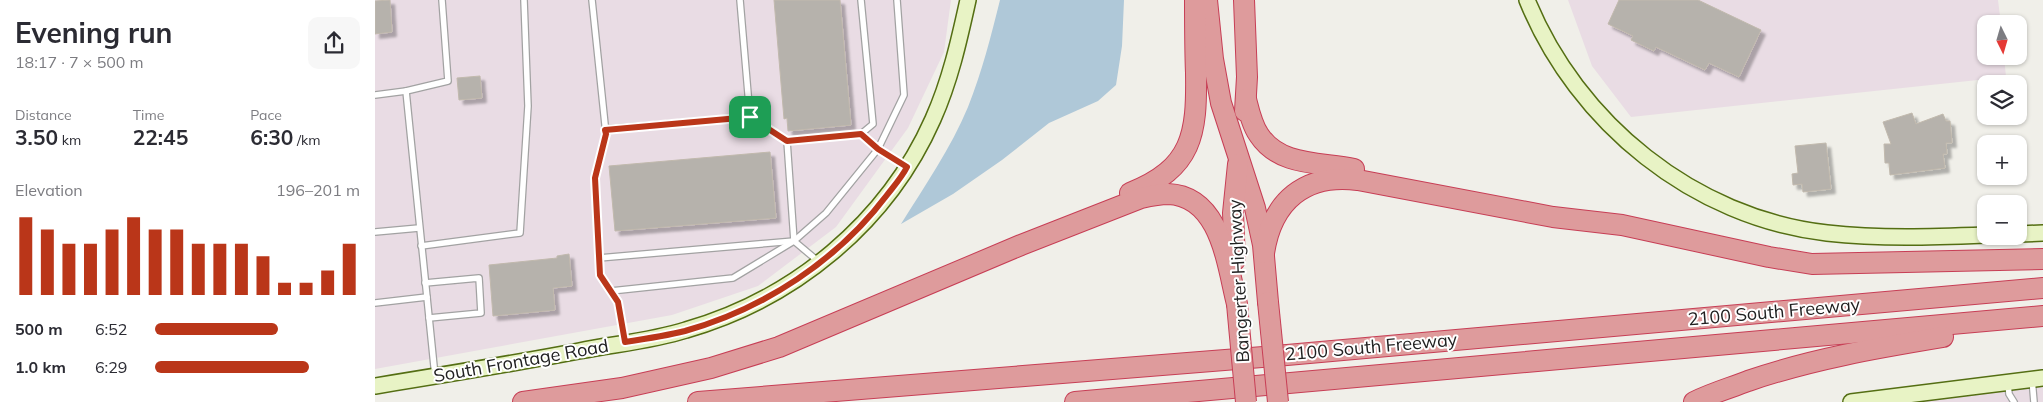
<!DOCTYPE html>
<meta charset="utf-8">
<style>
:root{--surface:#fff;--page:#f7f7f7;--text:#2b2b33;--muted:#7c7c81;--accent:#ba3619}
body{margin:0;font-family:Mulish,sans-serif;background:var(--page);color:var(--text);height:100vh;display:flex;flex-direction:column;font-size:19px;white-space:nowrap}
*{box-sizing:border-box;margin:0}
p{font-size:16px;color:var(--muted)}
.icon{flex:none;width:28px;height:28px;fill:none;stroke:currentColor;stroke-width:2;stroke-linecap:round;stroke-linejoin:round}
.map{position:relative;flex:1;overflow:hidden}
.sheet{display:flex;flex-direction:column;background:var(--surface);width:375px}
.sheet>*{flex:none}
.needle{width:32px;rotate:175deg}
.controls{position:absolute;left:1602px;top:15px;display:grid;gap:10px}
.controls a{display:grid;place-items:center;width:50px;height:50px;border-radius:10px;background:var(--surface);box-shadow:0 1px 4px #0004;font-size:25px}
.pin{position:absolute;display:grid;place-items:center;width:42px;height:42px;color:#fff;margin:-21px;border-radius:10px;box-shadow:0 2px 8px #0006}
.round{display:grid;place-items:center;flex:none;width:52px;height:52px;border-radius:10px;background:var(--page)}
.head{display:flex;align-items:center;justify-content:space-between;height:85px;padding:0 15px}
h1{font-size:28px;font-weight:700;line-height:38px}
.figures{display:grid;grid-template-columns:repeat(3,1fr);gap:8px;height:85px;padding:5px 15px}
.figures div{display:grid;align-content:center}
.figures b{font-size:21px;font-weight:700}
.figures small{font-size:14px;font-weight:400}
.figures p{font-size:14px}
.chart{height:140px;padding:10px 15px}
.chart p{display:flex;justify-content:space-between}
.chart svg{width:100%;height:90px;margin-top:5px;stroke:var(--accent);stroke-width:6}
ul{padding:0 15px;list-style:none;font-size:16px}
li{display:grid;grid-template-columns:80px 60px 1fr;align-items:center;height:38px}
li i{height:12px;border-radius:6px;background:var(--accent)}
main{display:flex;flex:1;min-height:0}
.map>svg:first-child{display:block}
.industrial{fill:#e9dce4}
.water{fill:#afc8d8}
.building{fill:#b6b2ac;stroke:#c1b9ad;filter:url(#shadow)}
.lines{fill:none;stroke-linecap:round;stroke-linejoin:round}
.lane-casing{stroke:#a2a2a2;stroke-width:8}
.secondary-casing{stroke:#546e13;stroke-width:18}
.highway-casing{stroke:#c73e55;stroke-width:22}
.lane{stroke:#fff;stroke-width:5.5}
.secondary{stroke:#e8f3c5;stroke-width:15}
.highway{stroke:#de9b9c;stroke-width:20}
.highway-bridge-casing{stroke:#c73e55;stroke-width:22;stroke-linecap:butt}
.highway-bridge{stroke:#de9b9c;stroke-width:20}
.route-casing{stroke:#fff;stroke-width:10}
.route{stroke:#ba3619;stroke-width:6}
.labels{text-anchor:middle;stroke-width:4;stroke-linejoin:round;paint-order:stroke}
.street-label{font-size:18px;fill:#212121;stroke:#fff}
</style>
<main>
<section class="sheet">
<div class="head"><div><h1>Evening run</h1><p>18:17 · 7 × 500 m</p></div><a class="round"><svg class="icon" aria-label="share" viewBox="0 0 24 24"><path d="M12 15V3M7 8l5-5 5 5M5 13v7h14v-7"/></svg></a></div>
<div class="figures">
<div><p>Distance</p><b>3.50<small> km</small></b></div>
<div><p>Time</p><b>22:45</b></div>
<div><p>Pace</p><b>6:30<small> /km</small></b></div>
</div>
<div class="chart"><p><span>Elevation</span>196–201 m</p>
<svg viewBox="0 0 160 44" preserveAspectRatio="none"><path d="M5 44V6M15 44V12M25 44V19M35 44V19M45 44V12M55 44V6M65 44V12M75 44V12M85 44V19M95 44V19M105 44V19M115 44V25M125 44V38M135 44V38M145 44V32M155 44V19"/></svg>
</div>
<ul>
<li><b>500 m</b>6:52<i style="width:60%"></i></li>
<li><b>1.0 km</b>6:29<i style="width:75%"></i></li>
</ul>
</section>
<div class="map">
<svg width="1668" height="402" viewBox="0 0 1668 402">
<defs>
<filter id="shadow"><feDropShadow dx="4.5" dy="4.5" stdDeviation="1" flood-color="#0004"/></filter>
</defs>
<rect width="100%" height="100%" fill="#f0efe9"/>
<g class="industrial">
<path d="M0 0H576L569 52 533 128 461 227 383 286 297 315 0 369Z"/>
<path d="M1193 0H1623L1626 24H1611V56H1629L1631 77 1256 117 1217 66Z"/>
<path d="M1668 385V402H1535Z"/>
</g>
<path class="water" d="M625 0H749L747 46 741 85 723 101 674 123 627 160 578 194 526 224C549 187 576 148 593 107 607 72 616 36 625 0Z"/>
<g class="building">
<path d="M15 0 17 32 0 34V1Z"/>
<path d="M399 0H465L476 125 413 131 412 118 409 119Z"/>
<path d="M1244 0H1323L1386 30 1364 77 1334 63 1330 70 1281 47 1279 51 1256 40 1258 36 1233 24Z"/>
<path d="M105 76 107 98 84 100 82 78Z"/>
<path d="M1537 113 1541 124 1568 114 1571 121H1575L1577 143H1571L1572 154H1568L1570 168 1515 175 1514 163H1510L1509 144H1516L1508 122Z"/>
<path d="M1451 143 1456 189 1428 192 1427 184 1418 185 1417 174 1423 173 1420 146Z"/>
<path d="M395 152 401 218 240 231 234 166Z"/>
<path d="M194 254 197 286 178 288 180 310 118 316 114 265 182 258V256Z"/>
</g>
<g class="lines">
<g class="lane-casing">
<g id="lane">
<path d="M217 0 231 134 220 178 225 275 243 302 250 342"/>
<path d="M365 0 375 117 412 141 419 241"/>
<path d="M0 95 31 91"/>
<path d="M230 129 375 117"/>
<path d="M486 134 498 124 486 0"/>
<path d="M412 141 486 134 503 149 529 95 522 0"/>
<path d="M0 232 44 228"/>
<path d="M46 246 145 233 153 106 149 0"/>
<path d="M224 258 419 241 444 262"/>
<path d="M50 283 104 278 106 313 54 318"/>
<path d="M236 291 358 278 419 241 451 213 503 149 531 166"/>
<path d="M0 303 52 297"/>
<path d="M60 376 31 91 73 81 67 0"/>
<path d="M1657 379 1659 402"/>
<path d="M1633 384 1634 394 1639 402"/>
</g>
</g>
<g class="secondary-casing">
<g id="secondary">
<path d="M1152 0C1202 123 1319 218 1452 233 1505 239 1558 237 1611 235"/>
<path d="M1644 234 1668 233"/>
<path d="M0 386C68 375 136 364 204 351 239 344 277 341 311 330 419 299 512 223 558 119 575 81 584 41 593 0"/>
<path d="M1476 402 1668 378"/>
</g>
</g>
<g class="highway-casing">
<g id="highway">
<path d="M832 0 838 59 846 103 880 208 888 245 893 302"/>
<path d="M869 0 872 77 870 111"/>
<path d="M871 99C874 111 877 125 884 135 905 167 947 162 979 169"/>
<path d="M755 193C818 168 822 134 821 73 820 49 820 24 820 0"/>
<path d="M889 253C897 201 930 173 983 180L1178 217 1247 225 1394 257 1437 264 1668 259"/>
<path d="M860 260 858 213 863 164"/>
<path d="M148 402 247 388 336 368 404 347 646 245 766 198C775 196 784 194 793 194 846 196 852 265 862 304"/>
<path d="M323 402 912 355 1668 288"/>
<path d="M700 402 1668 316"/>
<path d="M1319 402C1337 393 1355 388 1373 381 1437 359 1502 348 1568 337"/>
</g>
</g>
<use href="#lane" class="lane"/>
<use href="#secondary" class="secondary"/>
<use href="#highway" class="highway"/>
<g class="highway-bridge-casing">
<g id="highway-bridge">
<path d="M893 302 903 402"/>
<path d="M862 304 871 402"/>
</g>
</g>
<use href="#highway-bridge" class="highway-bridge"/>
</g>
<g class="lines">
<g class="route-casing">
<path id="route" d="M375 117 412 141 486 134 503 149 532 167C527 177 519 186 512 195 463 260 389 309 310 331 290 336 270 339 250 342L243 302 225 275 220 178 231 134 230 130Z"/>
</g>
<use href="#route" class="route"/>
</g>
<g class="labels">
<g class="street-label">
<text transform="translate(864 281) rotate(-93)" y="6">Bangerter Highway</text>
<text transform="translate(1399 312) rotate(-5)" y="6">2100 South Freeway</text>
<text transform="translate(996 347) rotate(-5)" y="6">2100 South Freeway</text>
<text transform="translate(146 361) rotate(-10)" y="6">South Frontage Road</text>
</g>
</g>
</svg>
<div class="controls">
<a><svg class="needle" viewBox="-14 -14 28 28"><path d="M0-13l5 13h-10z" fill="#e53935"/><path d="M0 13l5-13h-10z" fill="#7c7c81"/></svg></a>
<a><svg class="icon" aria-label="layers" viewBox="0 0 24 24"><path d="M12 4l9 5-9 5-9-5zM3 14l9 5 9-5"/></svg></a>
<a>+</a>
<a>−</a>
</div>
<div class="pin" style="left:375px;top:117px;background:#1e9e55"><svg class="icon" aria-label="arrive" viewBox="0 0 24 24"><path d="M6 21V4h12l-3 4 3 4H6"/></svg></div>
</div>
</main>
